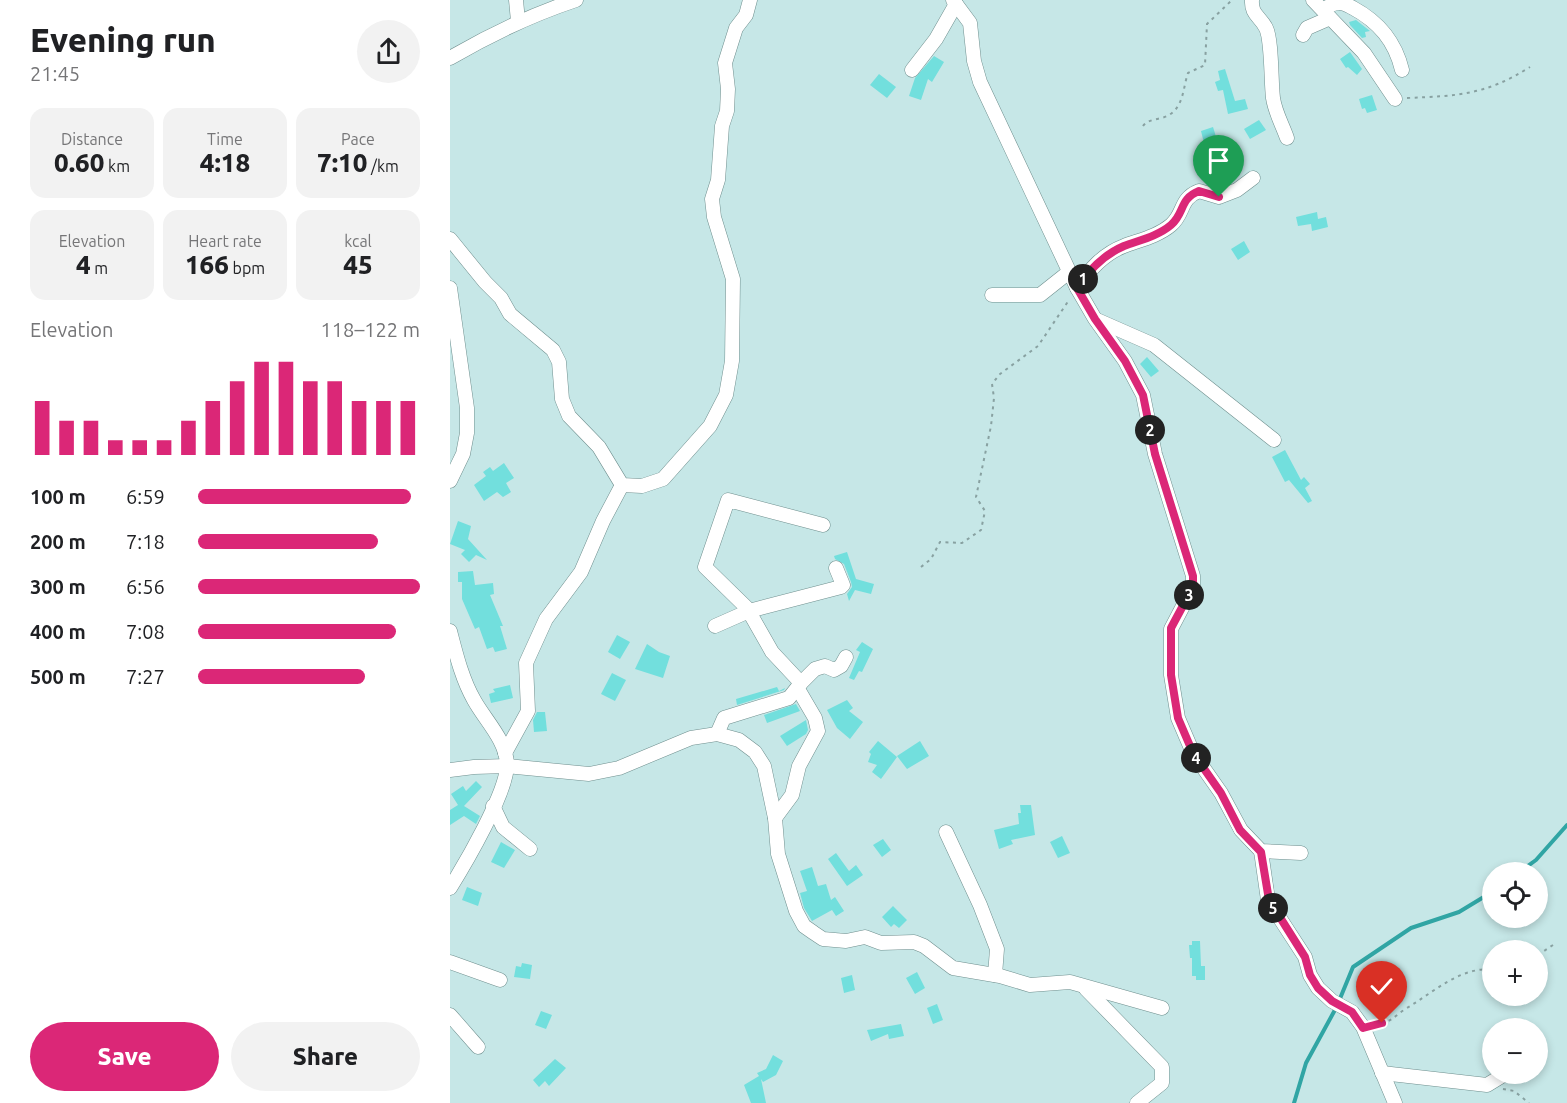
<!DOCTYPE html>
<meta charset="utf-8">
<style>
:root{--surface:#fff;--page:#f2f2f2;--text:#202124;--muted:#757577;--accent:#db2777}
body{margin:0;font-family:Ubuntu,sans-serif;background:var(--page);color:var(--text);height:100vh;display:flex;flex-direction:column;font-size:22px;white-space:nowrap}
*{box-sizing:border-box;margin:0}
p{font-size:20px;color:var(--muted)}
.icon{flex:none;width:33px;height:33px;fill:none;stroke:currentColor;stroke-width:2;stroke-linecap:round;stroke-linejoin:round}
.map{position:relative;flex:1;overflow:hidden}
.panel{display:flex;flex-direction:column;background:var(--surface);width:450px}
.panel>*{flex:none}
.tools{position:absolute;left:1032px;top:862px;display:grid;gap:12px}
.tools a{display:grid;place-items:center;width:66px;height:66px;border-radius:50%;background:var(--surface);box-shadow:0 3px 9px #0003;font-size:30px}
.pin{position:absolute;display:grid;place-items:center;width:51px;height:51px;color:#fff;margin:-62px -26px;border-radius:50% 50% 50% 0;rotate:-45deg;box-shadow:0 0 6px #0007}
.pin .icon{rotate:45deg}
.km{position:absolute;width:30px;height:30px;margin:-15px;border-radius:50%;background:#222;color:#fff;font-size:16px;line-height:30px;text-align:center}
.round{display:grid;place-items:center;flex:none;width:63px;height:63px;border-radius:32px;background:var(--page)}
.head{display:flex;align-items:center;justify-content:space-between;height:102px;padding:0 30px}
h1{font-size:33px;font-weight:800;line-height:45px}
.figures{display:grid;grid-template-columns:repeat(3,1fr);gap:9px;height:102px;padding:6px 30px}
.figures div{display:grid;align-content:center;border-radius:15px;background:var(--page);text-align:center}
.figures b{font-size:26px;font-weight:800}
.figures small{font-size:16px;font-weight:400}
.figures p{font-size:16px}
.chart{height:168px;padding:12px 30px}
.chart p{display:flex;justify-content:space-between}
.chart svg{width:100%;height:108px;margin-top:6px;stroke:var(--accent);stroke-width:6}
.button{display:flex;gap:12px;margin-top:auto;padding:12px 30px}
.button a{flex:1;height:69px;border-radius:36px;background:var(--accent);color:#fff;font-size:24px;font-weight:800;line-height:69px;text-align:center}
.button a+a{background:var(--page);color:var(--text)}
ul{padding:0 30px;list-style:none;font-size:20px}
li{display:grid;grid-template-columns:96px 72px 1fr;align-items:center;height:45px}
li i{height:15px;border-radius:8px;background:var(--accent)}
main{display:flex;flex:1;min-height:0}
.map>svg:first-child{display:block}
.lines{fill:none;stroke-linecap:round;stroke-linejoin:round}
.stream{stroke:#30a5a4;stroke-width:4}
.building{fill:#72dfdd}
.minor-casing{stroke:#6f8f8e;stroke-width:15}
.path{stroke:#88a1a1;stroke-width:2;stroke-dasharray:3 4.5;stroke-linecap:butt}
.minor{stroke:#fff;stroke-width:14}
.route-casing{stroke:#fff;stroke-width:12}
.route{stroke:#db2777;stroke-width:8}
</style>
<main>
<section class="panel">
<div class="head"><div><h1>Evening run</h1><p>21:45</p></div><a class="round"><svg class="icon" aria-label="share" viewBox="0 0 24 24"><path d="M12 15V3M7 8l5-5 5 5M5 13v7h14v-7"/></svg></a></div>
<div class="figures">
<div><p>Distance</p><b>0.60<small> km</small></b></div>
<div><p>Time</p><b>4:18</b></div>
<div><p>Pace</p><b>7:10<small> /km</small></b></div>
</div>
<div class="figures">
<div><p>Elevation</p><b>4<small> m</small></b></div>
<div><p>Heart rate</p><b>166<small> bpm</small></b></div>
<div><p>kcal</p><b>45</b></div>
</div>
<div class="chart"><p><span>Elevation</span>118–122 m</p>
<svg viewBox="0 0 160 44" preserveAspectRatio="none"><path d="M5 44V22M15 44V30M25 44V30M35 44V38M45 44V38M55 44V38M65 44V30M75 44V22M85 44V14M95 44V6M105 44V6M115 44V14M125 44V14M135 44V22M145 44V22M155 44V22"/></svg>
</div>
<ul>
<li><b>100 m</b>6:59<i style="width:96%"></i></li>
<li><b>200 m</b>7:18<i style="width:81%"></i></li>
<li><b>300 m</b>6:56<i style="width:100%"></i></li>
<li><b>400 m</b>7:08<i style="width:89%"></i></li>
<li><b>500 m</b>7:27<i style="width:75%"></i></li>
</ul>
<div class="button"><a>Save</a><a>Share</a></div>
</section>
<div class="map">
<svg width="1117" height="1103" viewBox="0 0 1117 1103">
<rect width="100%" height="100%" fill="#c6e7e7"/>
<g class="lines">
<g class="stream">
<path d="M1068 873 1086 860 1117 825"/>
<path d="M889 1001 903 967 961 928 1009 912 1042 892"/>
<path d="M844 1103 856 1063 886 1008"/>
</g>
</g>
<g class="building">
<path d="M906 20 920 31 915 32 916 37 912 38 900 25 899 22Z"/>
<path d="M900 52 912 69 907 75 898 67 896 68 890 59Z"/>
<path d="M484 56 494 62 482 82 478 79 471 100 459 96 465 78Z"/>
<path d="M775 69 785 101 795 99 798 109 778 114 773 90 768 91 765 82 770 80 768 71Z"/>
<path d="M429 74 446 87 437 98 420 85Z"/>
<path d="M922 95 927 110 917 113 915 108 912 109 909 99Z"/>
<path d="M809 120 816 130 800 139 794 129Z"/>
<path d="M763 127 767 140 754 143 751 131Z"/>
<path d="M867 212 868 219 876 217 878 227 862 231 861 224 848 226 846 217Z"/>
<path d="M794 241 800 252 788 260 781 249Z"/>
<path d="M697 357 709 371 701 377 690 364Z"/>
<path d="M835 450 851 480 854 477 860 484 855 488 862 501 858 503 839 480 835 482 822 457Z"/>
<path d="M54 463 64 478 56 483 61 492 53 497 47 492 34 501 24 485 36 476 33 472 40 467 43 471Z"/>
<path d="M8 521 21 526 18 539 37 560 26 555 19 562 11 554 15 550 0 544Z"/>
<path d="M397 552 406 579 424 584 421 594 405 590 399 601 397 594 402 587 401 582 394 564 385 559 384 556Z"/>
<path d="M23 571 25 585 43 583 44 594 40 595 53 626H50L57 649 45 652 43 647 37 649 29 627 25 629 12 599V582H8V572Z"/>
<path d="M167 635 180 642 170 659 158 652Z"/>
<path d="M412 642 423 649 412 672 409 671 404 680 399 678 410 652 406 650Z"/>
<path d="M197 644 209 652 220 656 213 678 185 669Z"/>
<path d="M162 673 176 680 165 701 151 694Z"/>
<path d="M60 685 63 698 41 703 39 694 45 692 43 689Z"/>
<path d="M327 687 329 691 335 688 334 690 287 705 286 699Z"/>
<path d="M397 700 403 708 399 711 413 722 400 739 387 728 377 710Z"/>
<path d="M346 704 350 711 317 723 314 715Z"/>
<path d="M87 712H95L97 731 84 732 83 720Z"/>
<path d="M356 720 358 730 356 734 337 746 330 736Z"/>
<path d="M428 741 447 757 431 779 422 772 427 765 418 762 421 754 419 752Z"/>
<path d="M470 741 479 756 457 769 447 756Z"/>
<path d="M26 781 32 787 14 806 30 816 26 824 14 816 0 825V810L8 805 1 794 13 786 16 791Z"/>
<path d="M570 805H581L585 835 561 840 563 844 549 849 544 830 569 824 568 813H571Z"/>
<path d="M612 836 620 853 608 858 600 842Z"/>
<path d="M433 839 441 850 432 857 423 845Z"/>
<path d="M51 842 65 850 54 868 41 862Z"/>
<path d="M386 853 399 871 406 865 413 875 397 886 378 859Z"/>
<path d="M362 867 368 886 376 884 381 900 385 897 394 911 386 916 382 910 362 921 354 908 350 893 357 891 350 871Z"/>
<path d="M17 887 32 893 28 906 12 900Z"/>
<path d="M443 906 457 920 449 928 444 924 441 927 432 917Z"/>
<path d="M742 941H750L751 966H755V980H746V976H742V958H740L739 945H742Z"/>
<path d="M72 963 82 965 80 979 64 977 66 966 71 967Z"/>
<path d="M467 972 475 988 465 994 456 978Z"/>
<path d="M402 975 405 990 394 993 391 978Z"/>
<path d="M487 1004 493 1020 483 1024 477 1008Z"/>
<path d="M91 1011 102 1015 96 1029 85 1025Z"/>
<path d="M451 1024 454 1036 439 1039 438 1034 421 1041 417 1030Z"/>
<path d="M323 1055 333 1061 326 1075 313 1082 311 1079 316 1103H301L294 1085 309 1076 307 1073 316 1069Z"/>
<path d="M105 1059 116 1068 99 1086 95 1081 89 1087 83 1080Z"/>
</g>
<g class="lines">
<g class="minor-casing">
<g id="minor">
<path d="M66 0 68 21"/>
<path d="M503 0 520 23 524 61 530 82 627 288 645 319 675 361 693 395 705 454 743 576V587L721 629V675L728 718 743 753 771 793 791 830 811 851 851 853"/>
<path d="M802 0C801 15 810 16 816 28 822 40 821 82 823 98 825 112 832 124 837 138"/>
<path d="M863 0 914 53 945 99"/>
<path d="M873 10C878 7 884 2 890 3 894 3 899 6 903 8 929 22 945 41 952 70"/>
<path d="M853 35 857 28 880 18"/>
<path d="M0 58C41 34 81 15 126 0"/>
<path d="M462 70 486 39 506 4"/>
<path d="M0 239 35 282 51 298 60 314 103 350 109 362 112 399 119 416 149 447 172 485 192 486 213 479 260 426 276 395 282 361 283 279 264 217 262 199 268 180 272 126 277 111 278 89 275 63 286 28 296 15 300 0"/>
<path d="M0 288 17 408V433L13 454 0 481"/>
<path d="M627 288C639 270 653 254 674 246 690 240 708 236 721 225 735 213 729 199 749 191L769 197 787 190 803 178"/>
<path d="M542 295H590L619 272"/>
<path d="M647 320 704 345 824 440"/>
<path d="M265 626 299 611 391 587 393 585 386 568"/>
<path d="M0 631C6 654 12 679 24 700 35 720 56 740 57 764 58 791 15 864 0 888"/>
<path d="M351 683 365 669 375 666 384 670 391 666 396 657"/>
<path d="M267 734 274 718 339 698 351 683 322 652 297 608 255 567 278 500 373 525"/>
<path d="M55 753 78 711 76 663 96 619 131 572 153 521 172 485"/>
<path d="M0 770 24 767 57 766 139 774 169 768 241 738 267 734 289 740 305 752 314 766 325 818 328 854 346 911 354 926 364 933 373 939 396 941 415 937 431 943 464 942 474 946 503 968 550 976 580 985 620 982 712 1008"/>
<path d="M43 806 53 827 80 849"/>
<path d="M325 818 342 795 349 766 368 731 365 718 348 689"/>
<path d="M496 832 530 905 547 949 545 975"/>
<path d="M811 851 818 900 855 957 860 975 868 988 882 1001 902 1012 913 1027 945 1103"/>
<path d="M0 962 50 980"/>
<path d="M636 989 712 1067V1083L687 1103"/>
<path d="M0 1015 28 1047"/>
<path d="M932 1073 1037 1085 1055 1074"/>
</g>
</g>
<g class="path">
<path d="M957 98C1007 96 1036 95 1080 67"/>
<path d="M693 126C699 118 711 120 719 115 734 106 733 87 738 73L755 65 757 24 782 0"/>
<path d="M471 567 481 559 490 542 512 543 531 530 535 511 526 497 541 426 544 398 542 384 550 374 588 346 619 300"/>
<path d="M1088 955 1103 945"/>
<path d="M924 1024C944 1022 942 1017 957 1008 985 991 1009 968 1042 969"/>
<path d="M1053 1089 1064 1091 1079 1103"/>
</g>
<use href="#minor" class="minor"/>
</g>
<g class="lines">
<g class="route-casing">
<path id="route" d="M769 197 749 191C729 199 735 213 721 225 708 236 690 240 674 246 653 255 639 270 627 288L645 319 675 361 693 395 705 454 743 576V587L721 628V675L728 718 743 753 771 793 790 830 811 852 819 900 855 957 860 975 868 988 882 1001 902 1012 913 1028 932 1023"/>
</g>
<use href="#route" class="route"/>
</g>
</svg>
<div class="tools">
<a><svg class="icon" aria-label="locate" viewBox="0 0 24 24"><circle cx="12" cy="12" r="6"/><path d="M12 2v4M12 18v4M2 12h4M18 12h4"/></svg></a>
<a>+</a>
<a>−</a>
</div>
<div class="pin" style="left:769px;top:197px;background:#1e9e55"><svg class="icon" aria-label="arrive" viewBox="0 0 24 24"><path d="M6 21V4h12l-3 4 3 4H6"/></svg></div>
<div class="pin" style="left:932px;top:1023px;background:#d93025"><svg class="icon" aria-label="check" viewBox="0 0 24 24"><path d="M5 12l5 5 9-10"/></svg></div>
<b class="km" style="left:633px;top:279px">1</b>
<b class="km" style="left:700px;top:430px">2</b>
<b class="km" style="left:739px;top:595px">3</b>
<b class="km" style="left:746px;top:758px">4</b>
<b class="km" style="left:823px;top:908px">5</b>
</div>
</main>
